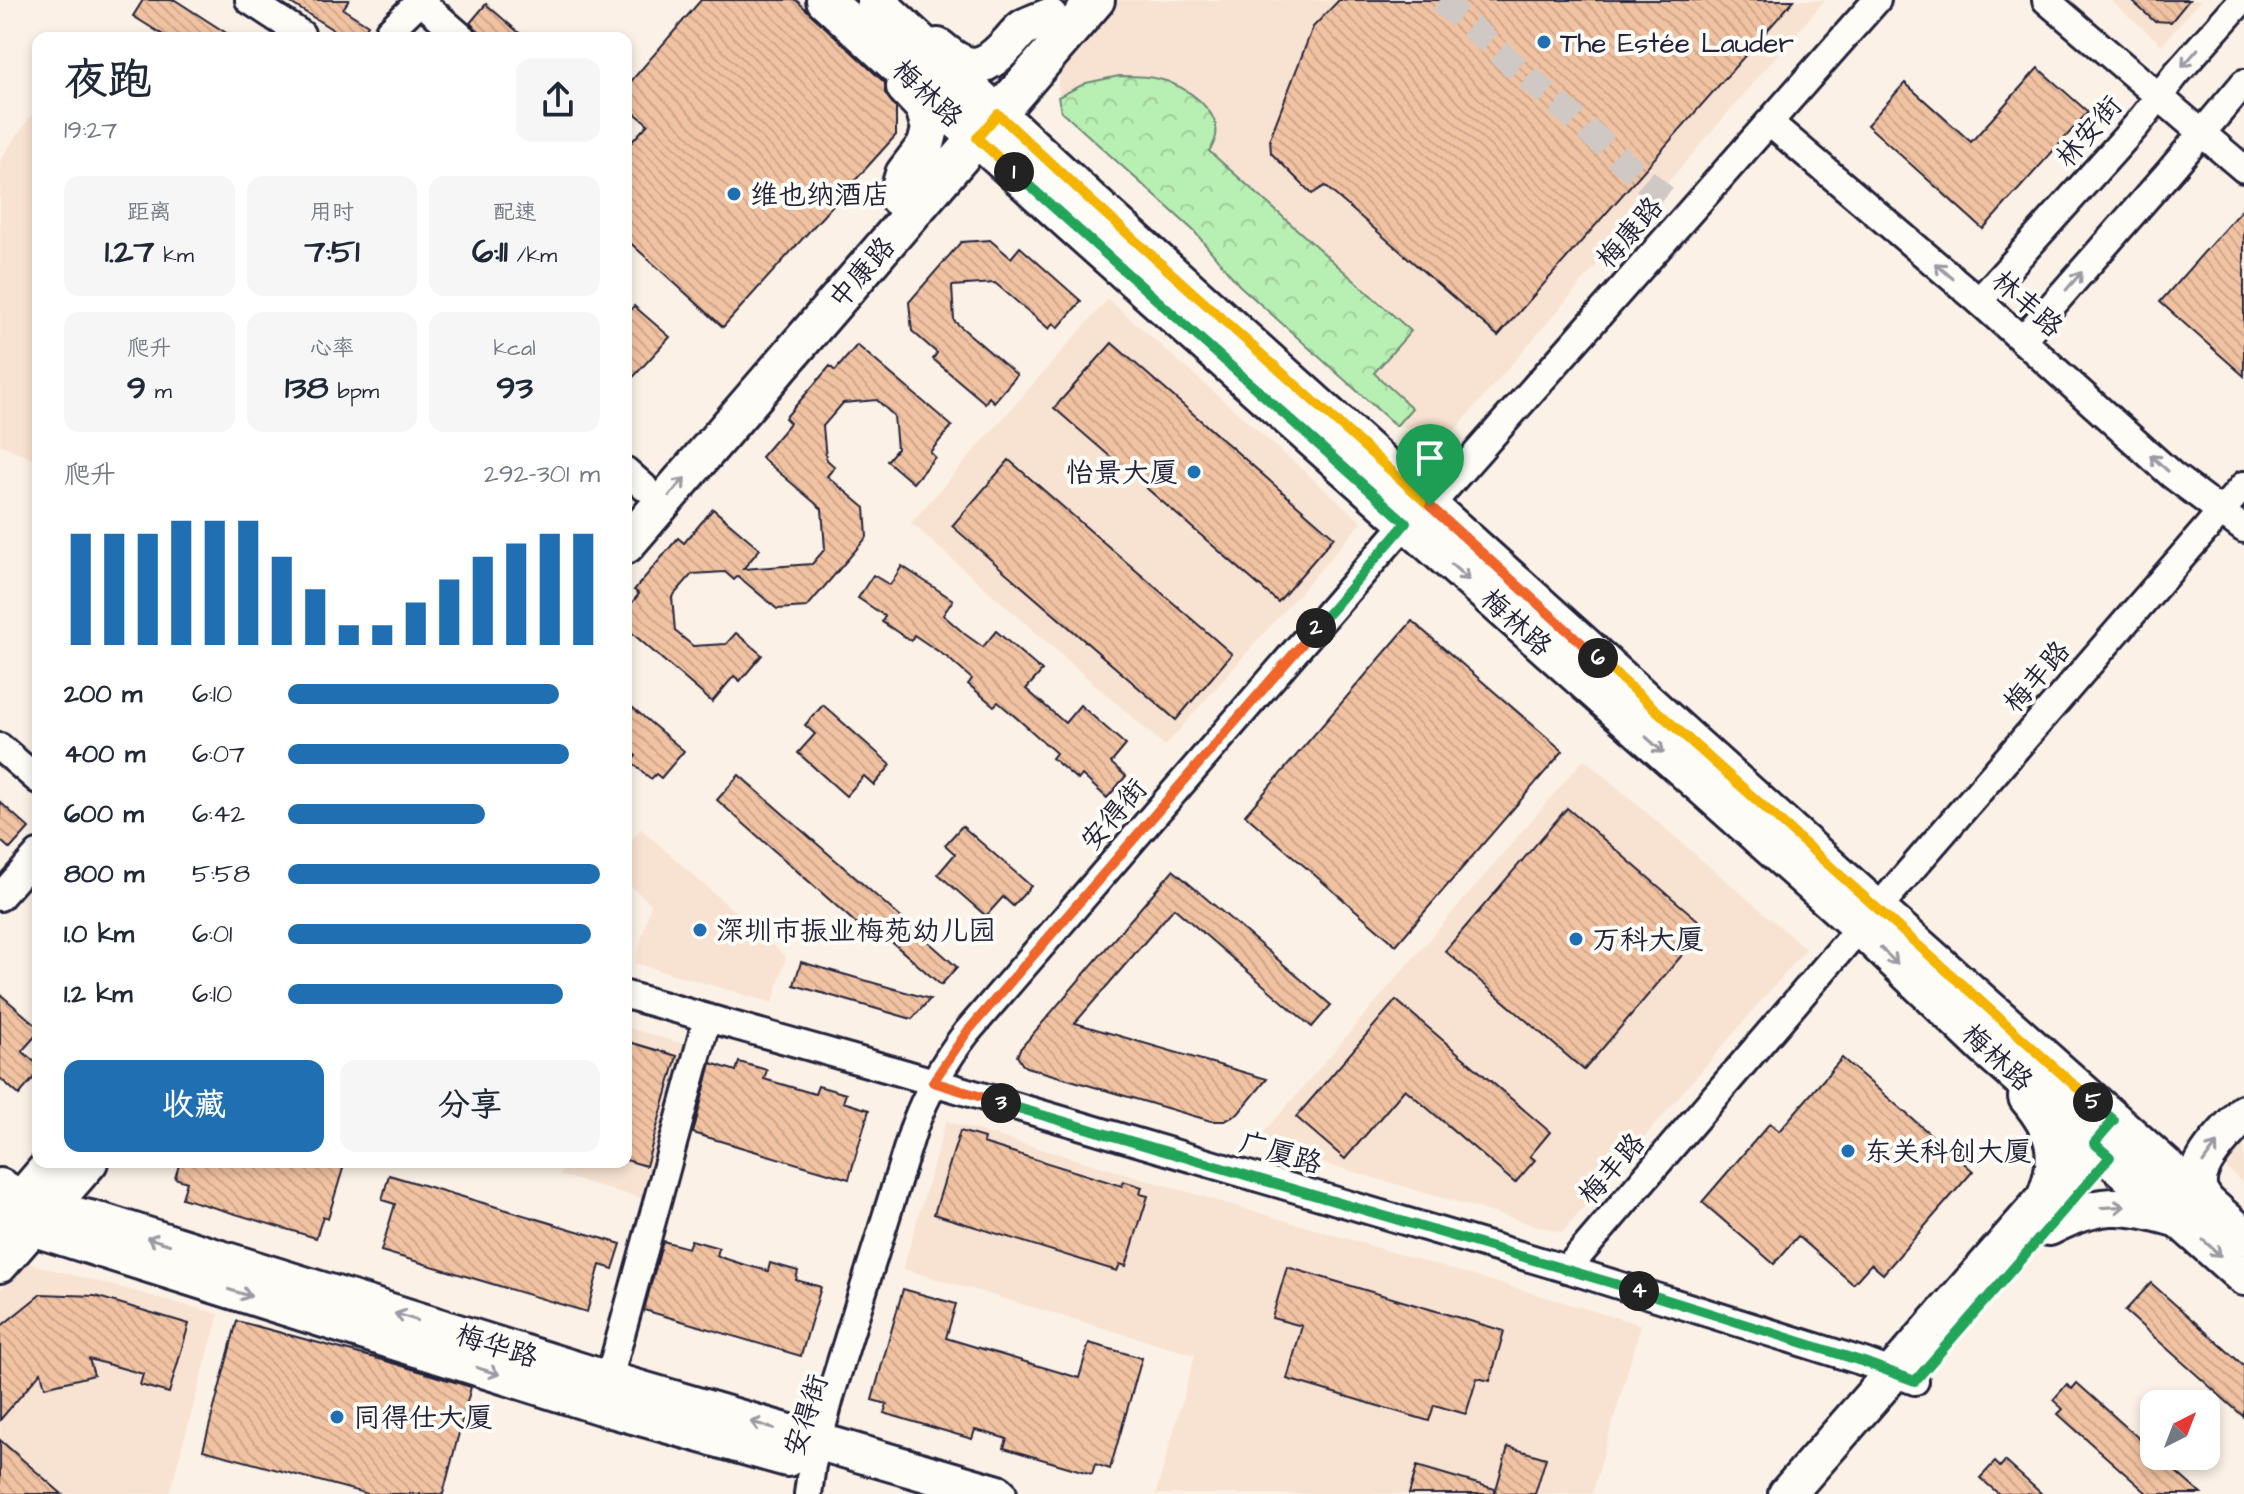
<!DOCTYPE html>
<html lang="zh">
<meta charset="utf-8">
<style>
:root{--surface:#fff;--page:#f6f6f7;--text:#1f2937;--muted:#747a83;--accent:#1f6fb2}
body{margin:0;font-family:"Architects Daughter","LXGW WenKai TC",sans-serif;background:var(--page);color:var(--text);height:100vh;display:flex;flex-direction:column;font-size:30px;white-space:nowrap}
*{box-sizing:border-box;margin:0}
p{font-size:26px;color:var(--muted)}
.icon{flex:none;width:44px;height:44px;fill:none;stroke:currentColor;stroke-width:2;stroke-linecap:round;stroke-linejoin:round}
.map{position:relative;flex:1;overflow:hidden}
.sheet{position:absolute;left:32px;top:32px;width:600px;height:1136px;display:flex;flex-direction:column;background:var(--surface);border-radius:16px;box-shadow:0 4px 12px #0003}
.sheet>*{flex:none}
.needle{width:52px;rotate:42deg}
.controls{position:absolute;left:2140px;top:1390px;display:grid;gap:16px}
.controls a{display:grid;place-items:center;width:80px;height:80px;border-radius:16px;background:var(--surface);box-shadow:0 4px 12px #0003;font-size:40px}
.pin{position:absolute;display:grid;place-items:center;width:68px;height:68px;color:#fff;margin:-82px -34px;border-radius:50% 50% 50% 0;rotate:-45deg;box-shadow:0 0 8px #0007}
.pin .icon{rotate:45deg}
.km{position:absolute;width:40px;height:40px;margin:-20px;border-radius:50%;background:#222;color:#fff;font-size:22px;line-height:40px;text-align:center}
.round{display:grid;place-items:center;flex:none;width:84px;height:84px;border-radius:16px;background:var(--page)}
.summary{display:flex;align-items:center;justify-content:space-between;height:136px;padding:0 32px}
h1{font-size:44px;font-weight:700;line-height:60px}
.metrics{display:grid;grid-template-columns:repeat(3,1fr);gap:12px;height:136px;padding:8px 32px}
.metrics div{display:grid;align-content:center;border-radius:16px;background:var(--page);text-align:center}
.metrics b{font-size:34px;font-weight:700}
.metrics small{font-size:22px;font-weight:400}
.metrics p{font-size:22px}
.chart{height:224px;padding:16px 32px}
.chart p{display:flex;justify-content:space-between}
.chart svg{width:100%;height:144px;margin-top:8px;stroke:var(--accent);stroke-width:6}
.primary-button{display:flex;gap:16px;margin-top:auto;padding:16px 32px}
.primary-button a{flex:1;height:92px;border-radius:16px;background:var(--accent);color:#fff;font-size:32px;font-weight:700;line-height:92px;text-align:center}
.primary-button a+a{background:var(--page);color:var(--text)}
ul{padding:0 32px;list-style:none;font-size:26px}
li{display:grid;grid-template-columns:128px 96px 1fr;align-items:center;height:60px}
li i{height:20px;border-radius:10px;background:var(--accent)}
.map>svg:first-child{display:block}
.built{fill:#f8e3d2}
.park{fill:url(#park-crowns);stroke:#6d8876;stroke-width:2}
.building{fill:url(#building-back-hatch);stroke:#22223b;stroke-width:2}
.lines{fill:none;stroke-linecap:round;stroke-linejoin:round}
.street-tunnel{stroke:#d0c8c4;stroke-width:26;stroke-dasharray:26 13;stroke-linecap:butt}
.street-casing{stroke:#22223b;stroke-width:32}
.secondary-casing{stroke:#22223b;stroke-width:42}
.street{stroke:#fdfcf7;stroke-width:26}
.secondary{stroke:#fdfcf7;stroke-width:36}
.oneway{stroke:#9a9aa2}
.split-1-casing{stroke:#fff;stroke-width:16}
.split-2-casing{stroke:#fff;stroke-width:16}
.split-3-casing{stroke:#fff;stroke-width:16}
.split-4-casing{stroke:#fff;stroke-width:16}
.split-5-casing{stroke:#fff;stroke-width:16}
.split-6-casing{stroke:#fff;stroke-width:16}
.split-7-casing{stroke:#fff;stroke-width:16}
.split-1{stroke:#f5b400;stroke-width:10}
.split-2{stroke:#22a559;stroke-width:10}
.split-3{stroke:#f0652b;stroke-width:10}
.split-4{stroke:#22a559;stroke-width:10}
.split-5{stroke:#22a559;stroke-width:10}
.split-6{stroke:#f5b400;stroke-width:10}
.split-7{stroke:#f0652b;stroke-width:10}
.poi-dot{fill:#1f6fb2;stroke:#fdfcf7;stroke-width:3}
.labels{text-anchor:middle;stroke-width:8;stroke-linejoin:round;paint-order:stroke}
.poi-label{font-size:28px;fill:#22223b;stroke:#fdfcf7;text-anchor:start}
.street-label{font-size:28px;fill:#22223b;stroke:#fdfcf7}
</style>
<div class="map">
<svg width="2244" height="1494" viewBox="0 0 2244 1494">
<defs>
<pattern id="park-crowns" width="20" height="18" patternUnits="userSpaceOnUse" patternTransform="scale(2)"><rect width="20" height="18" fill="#b8efb2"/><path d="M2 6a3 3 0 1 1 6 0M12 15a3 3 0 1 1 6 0" fill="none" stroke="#9ecd9a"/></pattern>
<pattern id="building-back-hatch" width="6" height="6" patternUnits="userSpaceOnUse" patternTransform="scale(2)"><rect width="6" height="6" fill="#f2c3a2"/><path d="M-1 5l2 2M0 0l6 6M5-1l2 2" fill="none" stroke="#cfa78c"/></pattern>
</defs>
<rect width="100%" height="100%" fill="#fbf1e6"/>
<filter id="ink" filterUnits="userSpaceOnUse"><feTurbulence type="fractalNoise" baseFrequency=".0125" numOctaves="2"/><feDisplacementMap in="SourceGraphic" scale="16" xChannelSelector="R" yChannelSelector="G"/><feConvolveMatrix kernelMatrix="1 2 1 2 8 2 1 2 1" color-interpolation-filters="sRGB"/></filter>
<g filter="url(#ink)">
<g class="built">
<path d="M1110 0H1825L1455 430 1396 426 1239 285 1194 231 1061 111 1058 83 1064 58Z"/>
<path d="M2110 0H2201L2162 45Z"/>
<path d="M38 106V462L0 444V160Z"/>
<path d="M1108 299 1362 522 1165 746 911 523Z"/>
<path d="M1584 759 1806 949 1562 1233 1255 1143Z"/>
<path d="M641 829 786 957 773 1003 635 963 651 904 626 882V846Z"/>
<path d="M626 1027 687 1045 643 1199 560 1175 564 1162H626Z"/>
<path d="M946 1121 1641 1325 1592 1494H1156L1195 1355 903 1269Z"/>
<path d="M2244 1129V1184L2221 1163Z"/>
<path d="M24 1262 219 1314 169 1494H0V1291Z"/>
</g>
<path class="park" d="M1119 76C1136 76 1153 76 1169 82 1196 93 1232 121 1209 151L1411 331 1374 373 1412 408 1396 426 1239 285 1194 231 1061 111 1058 97 1086 83Z"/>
<g class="building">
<path d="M143 0H175L234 38H168L133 16Z"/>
<path d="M286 0H349L343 9 368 25 360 38H346Z"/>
<path d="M701 0H796L885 83V93L896 108V135L723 327 626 239V148L648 124 626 106V87Z"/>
<path d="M1339 0H1794L1498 336 1325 186 1312 194 1271 153 1270 138 1313 27Z"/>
<path d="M2131 0H2189L2171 22 2154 21Z"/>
<path d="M486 4 525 38H487L470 23Z"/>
<path d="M2038 68 2088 112 1983 229 1867 125 1905 83 1971 142Z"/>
<path d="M2244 207V376L2160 302Z"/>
<path d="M990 240 1011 258 1020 247 1081 301 1058 328 1053 323 1049 329 995 283 952 286 954 321 1017 375 994 402 989 397 985 403 933 359 937 353 912 331 909 302 961 242Z"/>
<path d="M634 306 670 337 626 385V315Z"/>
<path d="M1112 343 1334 537 1278 602 1054 408Z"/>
<path d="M857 345 952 426 930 452 935 457 913 483 887 461 897 449 894 416 877 400 843 403 823 426 826 459 835 467 827 476 865 508 867 537 807 607 777 609 738 576 734 580 725 572 692 574 672 597 675 631 693 646 726 644 736 633 762 655 740 681 734 676 712 702 626 628V610L639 594 634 590 678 538 684 543 713 509 760 549 743 569 812 564 825 549 822 509 761 457 790 423 785 418 830 366 835 371Z"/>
<path d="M1009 460 1232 654 1176 720 952 526Z"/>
<path d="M902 566 953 600 943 615 966 635 983 647 996 631 1042 671 1026 689 1065 723 1080 705 1126 745 1111 763 1126 776 1107 798 1082 775 1078 780 1052 758 1056 753 1019 720 998 702 994 706 968 684 972 679 948 658 914 635 911 641 882 622 885 616 858 598 873 575 890 585Z"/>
<path d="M1412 621 1563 751 1396 945 1245 815Z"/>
<path d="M626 702 684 751 661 778 656 774 651 779 631 762 636 756 626 748Z"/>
<path d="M823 705 891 765 874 785 864 776 846 796 798 753 815 734 805 725Z"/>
<path d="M739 775 957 967 941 985 864 918 858 925 717 800Z"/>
<path d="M0 802 29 828 10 849 0 840Z"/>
<path d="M1567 808 1706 927 1584 1070 1445 951Z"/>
<path d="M962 826 1031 886 1013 906 1003 897 986 916 938 874 955 854 945 845Z"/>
<path d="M1173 870 1331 1005 1312 1027 1174 908 1075 1023 1267 1079 1238 1114 1225 1121H1211L1026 1067 1022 1064 1017 1056 1020 1049Z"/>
<path d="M801 962 930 999 912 1019 794 985Z"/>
<path d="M0 994 38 1027V1033L22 1051 38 1065V1073L19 1095 0 1078Z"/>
<path d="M1396 1000 1550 1132 1530 1156 1535 1160 1515 1183 1405 1089 1345 1159 1296 1117Z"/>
<path d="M626 1041 677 1056 646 1166 626 1160Z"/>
<path d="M1842 1058 1973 1171 1883 1274 1871 1264 1853 1284 1798 1236 1774 1264 1702 1202 1770 1123 1779 1131Z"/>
<path d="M739 1062 767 1070 764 1079 815 1094 818 1086 846 1094 843 1102 869 1110 849 1179 693 1133 711 1063 736 1071Z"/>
<path d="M960 1131 984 1138 983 1143 1122 1186 1123 1181 1142 1187 1140 1194 1148 1196 1126 1266 1120 1264 1117 1271 934 1214Z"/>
<path d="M180 1162H345L328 1218 323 1216 316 1238 182 1198 187 1182 175 1178Z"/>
<path d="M389 1175 621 1244 613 1269 600 1265 587 1312 381 1251 395 1204 382 1200Z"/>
<path d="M691 1240 719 1248 717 1256 742 1264 768 1271 770 1263 798 1271 796 1280 821 1287 801 1356 644 1310 663 1241 688 1248Z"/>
<path d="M1287 1267 1504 1331 1490 1381 1477 1378 1466 1414 1434 1405 1429 1421 1287 1379 1302 1326 1272 1318Z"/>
<path d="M2151 1283 2244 1366V1417L2125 1311Z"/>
<path d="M903 1289 956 1304 946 1338 1079 1378 1089 1343 1142 1358 1110 1469 1095 1464 1092 1474 1004 1448 1007 1439 991 1434 975 1430 972 1439 884 1413 887 1404 872 1400Z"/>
<path d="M41 1294 95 1296 189 1324 169 1393 140 1385 143 1374 89 1359 94 1375 45 1387 41 1372 0 1420V1327Z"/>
<path d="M237 1321 386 1361 471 1387 443 1494H368L203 1450Z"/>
<path d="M2077 1383 2154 1452V1456H2158L2201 1494H2148L2078 1432 2058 1414 2063 1409 2053 1400 2067 1384 2072 1389Z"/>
<path d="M0 1440 62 1494H0Z"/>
<path d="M1508 1447 1546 1458 1535 1494H1409L1417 1466 1495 1489V1493Z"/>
<path d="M2005 1461 2042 1494H1999L1980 1478 1995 1462 2000 1467Z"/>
</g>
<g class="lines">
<path class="street-tunnel" d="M1440 0 1685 216"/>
<g class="street-casing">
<g id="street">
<path d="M249 0 301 34"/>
<path d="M419 0 463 38"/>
<path d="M2046 0 2244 169"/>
<path d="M386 38 389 31 421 0"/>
<path d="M1770 123 1979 301 2172 475 2244 529"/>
<path d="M1979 301 2136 126 2177 73 2242 0"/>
<path d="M2022 340 2169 172 2244 83"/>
<path d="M626 471 644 487"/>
<path d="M1430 506 1877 0"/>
<path d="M0 747 38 780"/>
<path d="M0 897 38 854"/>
<path d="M1877 909 2244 485"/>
<path d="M626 995 903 1073 1567 1269 1864 1362 1915 1381"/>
<path d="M1567 1269 1860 927"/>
<path d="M604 1397 707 1019"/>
<path d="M808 1494 812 1465 831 1394 914 1127C927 1092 944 1062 967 1032L1406 523"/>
</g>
</g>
<g class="secondary-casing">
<g id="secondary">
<path d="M825 0 1068 221 1860 927 1985 1047 2244 1277"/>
<path d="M875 0 1089 199 1877 909 2244 1236"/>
<path d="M938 47C967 72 981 73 1008 44 1013 39 1019 30 1025 27 1033 23 1042 20 1049 17"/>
<path d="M897 197 904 174 926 145 930 129 924 107 905 87"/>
<path d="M626 545 1096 0"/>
<path d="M2027 1097C2056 1132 2062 1154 2046 1196"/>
<path d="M0 1187C32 1207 65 1213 102 1222L608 1380 998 1494"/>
<path d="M2205 1201C2203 1197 2200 1194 2199 1190 2191 1164 2229 1131 2244 1113"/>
<path d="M0 1224 53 1162"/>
<path d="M25 1225 601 1406 787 1458"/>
<path d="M2049 1227C2098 1202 2122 1202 2175 1218"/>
<path d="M0 1264 89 1162"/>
<path d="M1787 1494 2110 1124"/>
</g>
</g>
<use href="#street" class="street"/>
<use href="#secondary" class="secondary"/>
</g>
<defs><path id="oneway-shaft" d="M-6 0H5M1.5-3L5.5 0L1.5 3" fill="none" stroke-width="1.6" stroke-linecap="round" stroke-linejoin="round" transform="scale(2)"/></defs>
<g class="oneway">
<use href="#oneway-shaft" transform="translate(2190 58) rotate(131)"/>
<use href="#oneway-shaft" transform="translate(1944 271) rotate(-140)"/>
<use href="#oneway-shaft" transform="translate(2074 281) rotate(-49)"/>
<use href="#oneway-shaft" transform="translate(2159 463) rotate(-138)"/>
<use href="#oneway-shaft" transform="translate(677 487) rotate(-49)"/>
<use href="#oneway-shaft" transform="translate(1460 572) rotate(42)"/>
<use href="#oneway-shaft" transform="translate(1655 745) rotate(42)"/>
<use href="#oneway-shaft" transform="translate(1889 956) rotate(44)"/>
<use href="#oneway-shaft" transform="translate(2210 1153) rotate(-54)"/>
<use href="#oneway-shaft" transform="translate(2113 1207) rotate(-3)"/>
<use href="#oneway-shaft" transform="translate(158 1241) rotate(-163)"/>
<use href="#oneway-shaft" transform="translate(2212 1248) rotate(42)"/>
<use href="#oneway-shaft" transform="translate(240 1293) rotate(17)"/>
<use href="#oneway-shaft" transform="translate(406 1317) rotate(-163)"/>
<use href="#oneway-shaft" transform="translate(488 1371) rotate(17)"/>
<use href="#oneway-shaft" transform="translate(762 1425) rotate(-164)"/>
</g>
</g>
<g class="lines" filter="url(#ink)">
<g class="split-1-casing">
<path id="split-1" d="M1014 172 977 138 998 114 1089 199 1430 506"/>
</g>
<g class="split-2-casing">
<path id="split-2" d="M1014 172 1406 523 1316 628"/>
</g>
<g class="split-3-casing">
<path id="split-3" d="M1001 1103 933 1082 967 1032 1316 628"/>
</g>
<g class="split-4-casing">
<path id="split-4" d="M1001 1103 1639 1291"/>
</g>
<g class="split-5-casing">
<path id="split-5" d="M1639 1291 1864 1362 1915 1381 2110 1157 2094 1143 2114 1120 2093 1102"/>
</g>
<g class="split-6-casing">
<path id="split-6" d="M1598 658 2093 1102"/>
</g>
<g class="split-7-casing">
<path id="split-7" d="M1430 506 1598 658"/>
</g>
<use href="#split-1" class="split-1"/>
<use href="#split-2" class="split-2"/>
<use href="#split-3" class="split-3"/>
<use href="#split-4" class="split-4"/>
<use href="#split-5" class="split-5"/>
<use href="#split-6" class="split-6"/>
<use href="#split-7" class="split-7"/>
</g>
<g class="poi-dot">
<circle cx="1544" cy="42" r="8"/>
<circle cx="734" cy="194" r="8"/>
<circle cx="1194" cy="472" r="8"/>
<circle cx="700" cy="930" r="8"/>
<circle cx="1576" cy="939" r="8"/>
<circle cx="1848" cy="1151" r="8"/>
<circle cx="337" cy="1417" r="8"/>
</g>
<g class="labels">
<g class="poi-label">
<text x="1560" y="52">The Estée Lauder</text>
<text x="750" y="204">维也纳酒店</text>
<text x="1178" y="482" text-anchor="end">怡景大厦</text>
<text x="716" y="940">深圳市振业梅苑幼儿园</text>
<text x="1592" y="949">万科大厦</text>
<text x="1864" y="1161">东关科创大厦</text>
<text x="353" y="1427">同得仕大厦</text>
</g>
<g class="street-label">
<text transform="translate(928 93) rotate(43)" y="10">梅林路</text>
<text transform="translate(2088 131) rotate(-49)" y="10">林安街</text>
<text transform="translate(1629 232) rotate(-49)" y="10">梅康路</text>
<text transform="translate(861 272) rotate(-49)" y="10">中康路</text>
<text transform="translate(2028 303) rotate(42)" y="10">林丰路</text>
<text transform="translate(1517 622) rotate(42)" y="10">梅林路</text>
<text transform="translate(2036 676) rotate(-49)" y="10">梅丰路</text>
<text transform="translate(1113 814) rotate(-49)" y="10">安得街</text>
<text transform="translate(1998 1057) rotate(42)" y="10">梅林路</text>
<text transform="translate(1281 1152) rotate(16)" y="10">广厦路</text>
<text transform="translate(1611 1168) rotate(-49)" y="10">梅丰路</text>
<text transform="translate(497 1345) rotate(17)" y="10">梅华路</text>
<text transform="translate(805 1415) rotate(-72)" y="10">安得街</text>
</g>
</g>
</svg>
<div class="controls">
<a><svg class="needle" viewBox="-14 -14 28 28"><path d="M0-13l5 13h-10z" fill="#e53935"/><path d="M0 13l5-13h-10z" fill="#747a83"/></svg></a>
</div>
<div class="pin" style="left:1430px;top:506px;background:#1e9e55"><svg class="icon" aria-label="arrive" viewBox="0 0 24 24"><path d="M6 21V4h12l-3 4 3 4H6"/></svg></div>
<b class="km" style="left:1014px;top:172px">1</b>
<b class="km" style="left:1316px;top:628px">2</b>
<b class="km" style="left:1001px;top:1103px">3</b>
<b class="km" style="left:1639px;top:1291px">4</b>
<b class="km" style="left:2093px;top:1102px">5</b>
<b class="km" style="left:1598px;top:658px">6</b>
<section class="sheet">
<div class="summary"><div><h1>夜跑</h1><p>19:27</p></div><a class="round"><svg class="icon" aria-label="share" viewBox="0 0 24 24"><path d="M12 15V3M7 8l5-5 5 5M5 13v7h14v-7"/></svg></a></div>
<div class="metrics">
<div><p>距离</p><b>1.27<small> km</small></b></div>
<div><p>用时</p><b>7:51</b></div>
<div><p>配速</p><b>6:11<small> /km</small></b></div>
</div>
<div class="metrics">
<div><p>爬升</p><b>9<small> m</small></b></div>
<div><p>心率</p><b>138<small> bpm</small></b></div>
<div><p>kcal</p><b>93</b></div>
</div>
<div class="chart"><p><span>爬升</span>292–301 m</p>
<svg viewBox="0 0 160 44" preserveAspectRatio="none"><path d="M5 44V10M15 44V10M25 44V10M35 44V6M45 44V6M55 44V6M65 44V17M75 44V27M85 44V38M95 44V38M105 44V31M115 44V24M125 44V17M135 44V13M145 44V10M155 44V10"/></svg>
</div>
<ul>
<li><b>200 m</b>6:10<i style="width:87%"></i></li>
<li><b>400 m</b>6:07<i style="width:90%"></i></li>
<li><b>600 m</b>6:42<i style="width:63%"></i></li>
<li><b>800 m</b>5:58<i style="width:100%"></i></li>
<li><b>1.0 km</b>6:01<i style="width:97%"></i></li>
<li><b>1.2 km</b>6:10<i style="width:88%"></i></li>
</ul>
<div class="primary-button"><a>收藏</a><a>分享</a></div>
</section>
</div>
